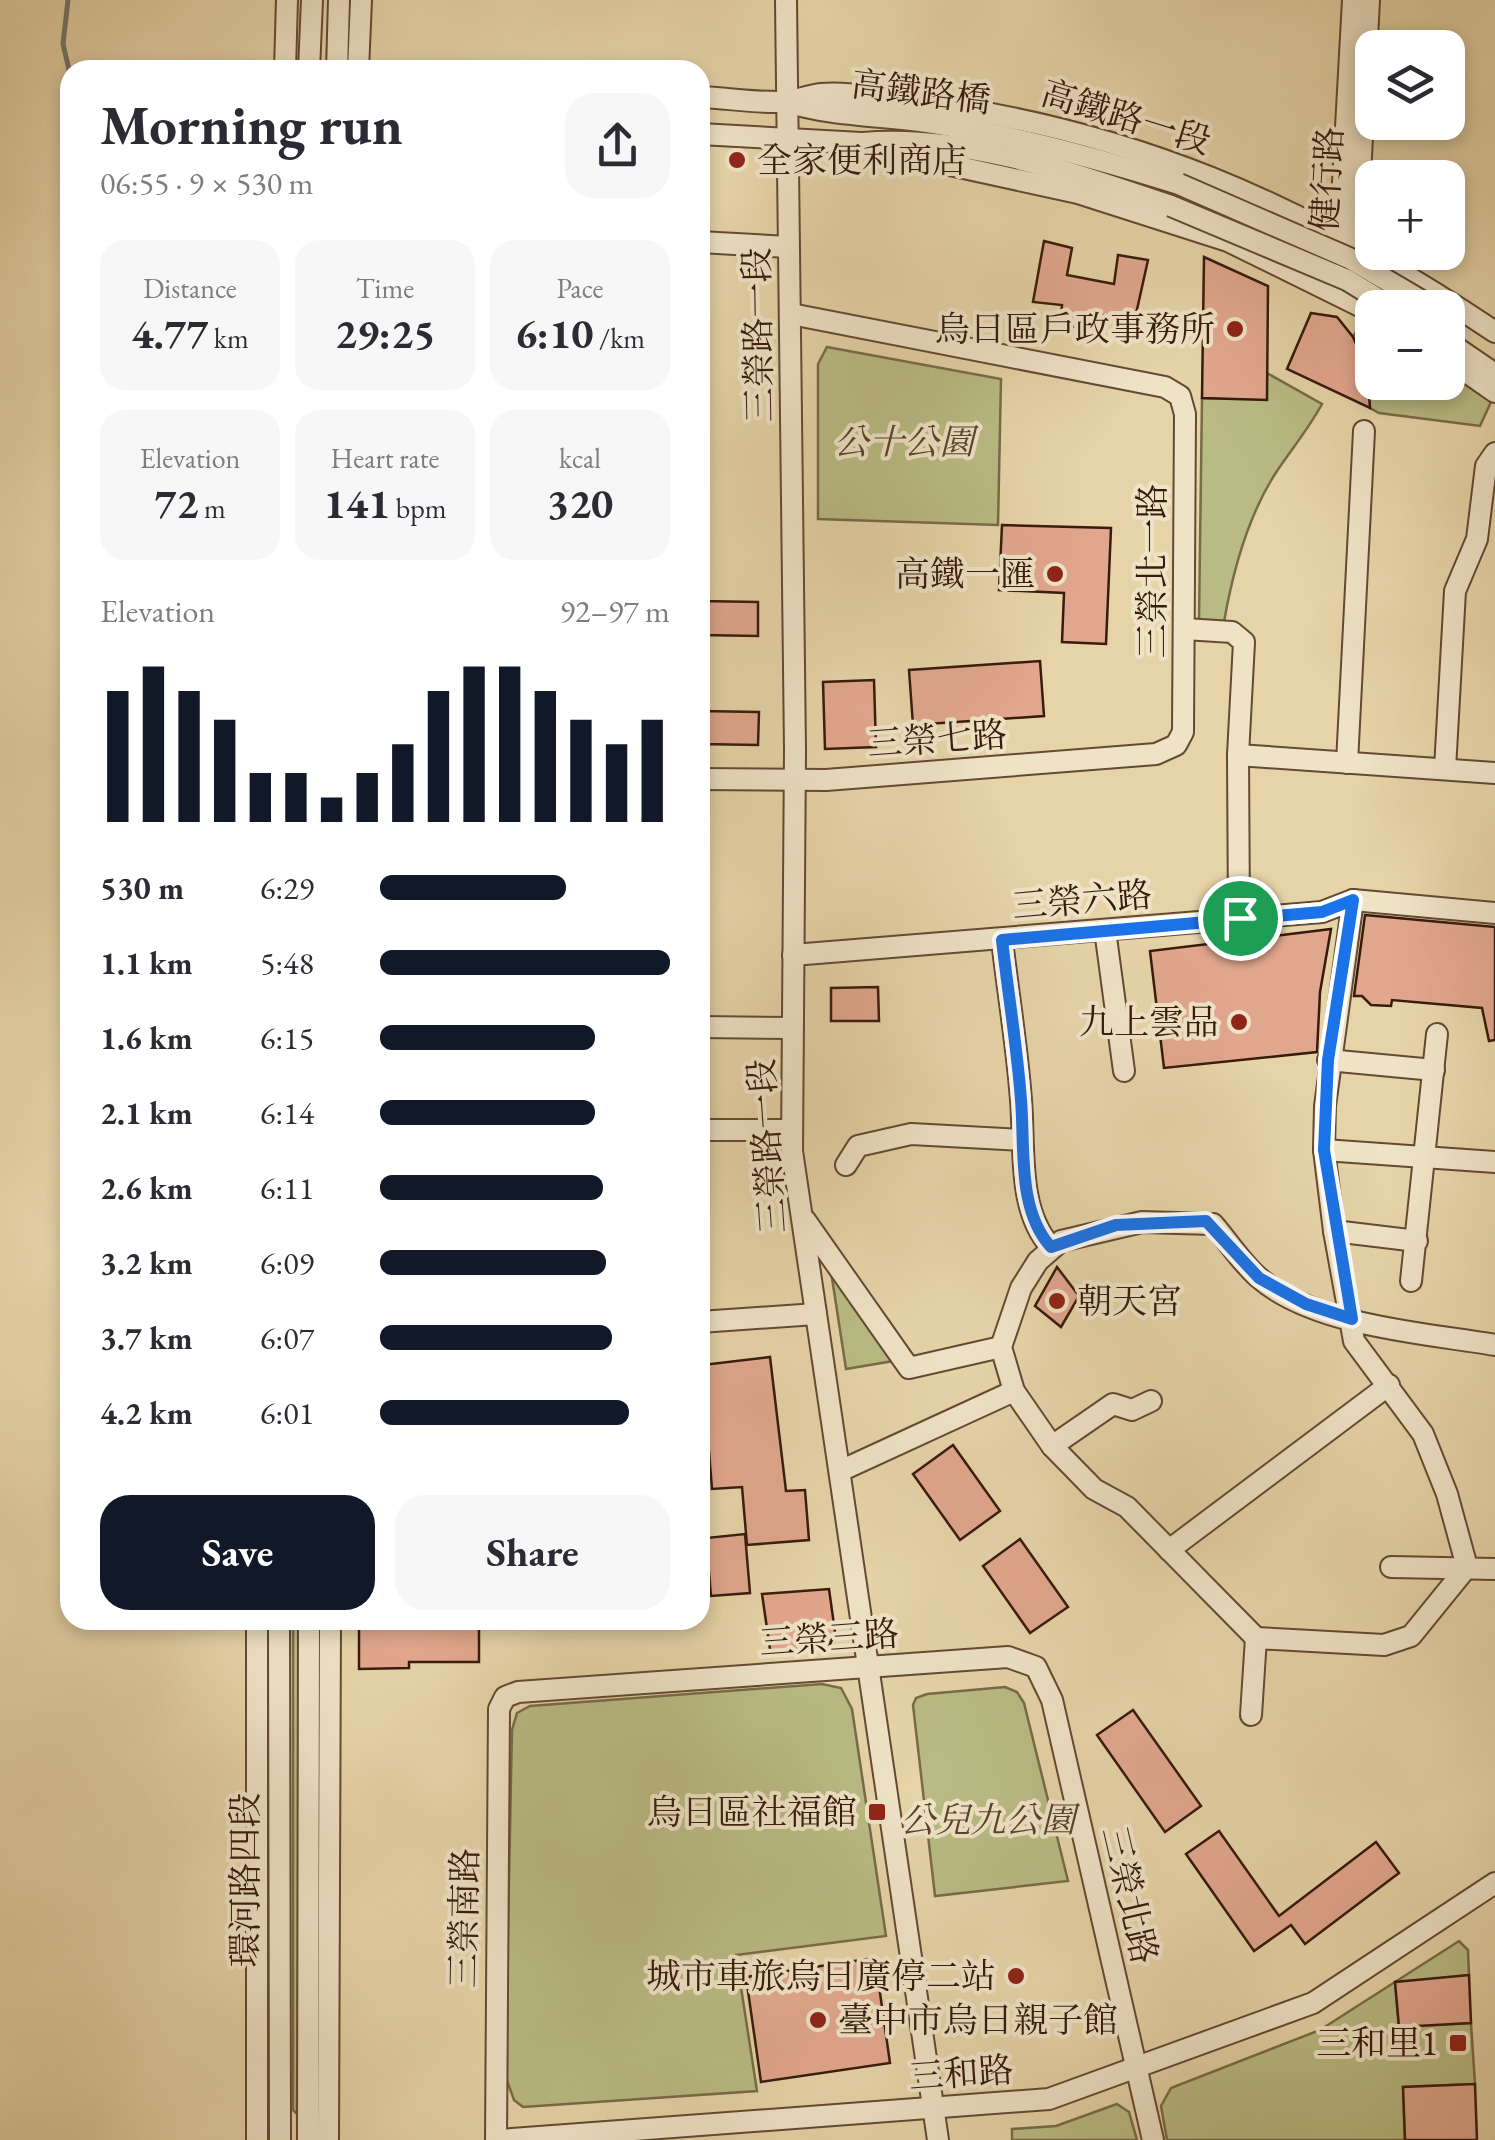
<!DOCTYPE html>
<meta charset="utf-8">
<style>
:root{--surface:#fff;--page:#f7f7f7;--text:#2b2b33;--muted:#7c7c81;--accent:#111827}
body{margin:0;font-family:"EB Garamond","Noto Serif TC",serif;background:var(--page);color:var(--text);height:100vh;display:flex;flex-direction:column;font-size:38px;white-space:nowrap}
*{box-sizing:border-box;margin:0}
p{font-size:32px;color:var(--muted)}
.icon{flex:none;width:55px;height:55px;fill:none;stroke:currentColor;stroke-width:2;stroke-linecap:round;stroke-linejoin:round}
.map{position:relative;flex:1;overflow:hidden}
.panel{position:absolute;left:60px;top:60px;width:650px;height:1570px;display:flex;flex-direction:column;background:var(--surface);border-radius:30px;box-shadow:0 5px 15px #0003}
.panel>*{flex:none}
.buttons{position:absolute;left:1355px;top:30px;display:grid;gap:20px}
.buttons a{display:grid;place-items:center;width:110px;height:110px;border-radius:20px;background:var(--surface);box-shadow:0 5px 15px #0003;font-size:50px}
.pin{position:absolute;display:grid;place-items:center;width:85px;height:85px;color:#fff;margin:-42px;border:5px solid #fff;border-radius:50%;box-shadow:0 2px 10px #0007}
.round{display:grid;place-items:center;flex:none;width:105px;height:105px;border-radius:30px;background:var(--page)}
.summary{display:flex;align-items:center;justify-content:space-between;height:170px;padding:0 40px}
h1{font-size:55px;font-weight:700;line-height:75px}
.stats{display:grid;grid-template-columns:repeat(3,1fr);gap:15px;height:170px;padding:10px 40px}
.stats div{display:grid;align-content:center;border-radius:25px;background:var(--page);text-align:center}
.stats b{font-size:42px;font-weight:700}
.stats small{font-size:28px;font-weight:400}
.stats p{font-size:28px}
.chart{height:280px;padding:20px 40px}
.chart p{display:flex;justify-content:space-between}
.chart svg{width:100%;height:180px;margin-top:10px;stroke:var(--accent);stroke-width:6}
.action{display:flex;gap:20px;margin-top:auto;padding:20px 40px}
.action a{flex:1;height:115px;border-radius:30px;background:var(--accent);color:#fff;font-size:40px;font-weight:700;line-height:115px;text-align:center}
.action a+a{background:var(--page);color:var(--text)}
ul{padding:0 40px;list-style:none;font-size:32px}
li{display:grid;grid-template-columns:160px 120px 1fr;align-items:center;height:75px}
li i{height:25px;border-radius:12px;background:var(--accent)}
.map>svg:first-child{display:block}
.green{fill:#b9bb84;stroke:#786b48;stroke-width:2.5}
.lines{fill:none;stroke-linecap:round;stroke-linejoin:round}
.stream{stroke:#737870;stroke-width:5}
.building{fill:#e1a78e;stroke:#381b0c;stroke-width:2.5}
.minor-casing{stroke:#644933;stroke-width:24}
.minor{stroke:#efe3c6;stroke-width:20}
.minor-bridge-casing{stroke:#644933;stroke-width:24;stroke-linecap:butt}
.minor-bridge{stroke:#efe3c6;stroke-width:20}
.route-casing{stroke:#fff;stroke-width:20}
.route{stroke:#1a73e8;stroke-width:12}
.poi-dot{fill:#8f2418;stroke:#efe3c6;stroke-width:4}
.labels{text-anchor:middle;stroke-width:8;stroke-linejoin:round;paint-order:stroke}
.street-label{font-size:35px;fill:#381b0c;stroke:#efe3c6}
.poi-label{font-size:35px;fill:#381b0c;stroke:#efe3c6;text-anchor:end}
.park-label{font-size:35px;font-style:italic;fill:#58432a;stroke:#efe3c6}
</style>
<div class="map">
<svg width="1495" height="2140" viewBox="0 0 1495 2140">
<rect width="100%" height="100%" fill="#e6d4a8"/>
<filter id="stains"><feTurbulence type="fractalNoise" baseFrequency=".002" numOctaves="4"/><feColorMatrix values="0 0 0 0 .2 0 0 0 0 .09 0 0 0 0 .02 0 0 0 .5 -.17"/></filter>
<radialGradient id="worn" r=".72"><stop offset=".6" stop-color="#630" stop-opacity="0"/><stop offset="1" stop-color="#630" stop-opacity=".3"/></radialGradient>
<g class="green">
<path d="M1361 323 1372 329V382H1448V373L1491 402 1480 426 1379 413 1370 408 1367 369 1353 337Z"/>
<path d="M827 347 1001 379 998 525 818 519V364Z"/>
<path d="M1267 373 1322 404C1309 428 1294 446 1279 468 1249 512 1233 570 1224 622L1199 620 1202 398 1266 399Z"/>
<path d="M830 1265 899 1360 846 1369Z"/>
<path d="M293 1620H301L297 2114 293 2110Z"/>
<path d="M822 1684 841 1688 852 1709 886 1936 736 1955 757 2091 523 2107 514 2100 505 2075 512 1730 517 1713 530 1706Z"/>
<path d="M1005 1687 1017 1692 1024 1703 1068 1881 935 1896 913 1705 916 1698 927 1694Z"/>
<path d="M1459 1941 1468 1950 1469 1975 1395 1983 1399 2027 1471 2023 1475 2084 1403 2087 1405 2140H1167L1161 2106 1171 2088 1320 2030Z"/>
<path d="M1117 2104 1129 2112 1137 2140H1012V2129L1056 2126Z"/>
</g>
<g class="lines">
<path class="stream" d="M68 0 63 44 70 74"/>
</g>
<g class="building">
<path d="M1044 241 1072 248 1067 275 1114 284 1118 255 1148 260 1134 323 1090 311 1088 330 1060 324 1062 305 1033 302Z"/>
<path d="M1204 257 1268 286 1267 400 1202 398Z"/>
<path d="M1311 313 1337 317 1353 337 1367 369 1370 408 1287 369Z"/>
<path d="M1002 525 1111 528 1106 644 1062 642 1064 593 999 590Z"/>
<path d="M700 601 758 602V636L700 635Z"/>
<path d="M1040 661 1044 716 913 725 909 670Z"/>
<path d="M874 680 876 747 825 749 823 682Z"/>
<path d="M700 711 759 712 758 745 700 744Z"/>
<path d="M1365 915 1495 927V1040L1489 1041 1482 1008 1392 1000 1391 1006 1371 1005 1362 996H1354Z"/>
<path d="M1331 929 1320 992 1317 1052 1164 1068 1150 951Z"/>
<path d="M878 987 879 1021H831V988Z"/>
<path d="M1057 1267 1079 1296 1061 1327 1035 1306Z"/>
<path d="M770 1357 786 1491 805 1490 809 1540 747 1545 742 1487 712 1489 702 1365Z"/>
<path d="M953 1445 1000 1511 960 1540 913 1474Z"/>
<path d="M745 1534 750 1593 711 1596 706 1538Z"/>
<path d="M1020 1539 1068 1607 1030 1633 983 1566Z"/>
<path d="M829 1589 835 1632 828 1649 771 1656 762 1594Z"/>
<path d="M359 1620H479V1662H409V1668L359 1669Z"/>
<path d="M1133 1710 1201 1806 1165 1832 1097 1735Z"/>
<path d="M1219 1831 1279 1916 1376 1842 1399 1873 1305 1944 1291 1925 1254 1951 1186 1854Z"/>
<path d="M875 1958 890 2063 761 2082 746 1977Z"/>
<path d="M1469 1975 1471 2023 1399 2027 1395 1982Z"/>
<path d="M1475 2084 1477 2140H1405L1403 2087Z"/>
</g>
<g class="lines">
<g class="minor-casing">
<g id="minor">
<path d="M786 0 795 750 792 1151 938 2140"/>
<path d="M285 70 287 0"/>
<path d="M309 70 312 0"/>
<path d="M337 70 339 0"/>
<path d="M358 70 361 0"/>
<path d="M700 97C727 98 756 103 784 102 796 101 809 95 821 94 845 92 873 97 897 100 1126 125 1306 205 1495 332"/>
<path d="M787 102C835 117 883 115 932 123 1016 136 1097 158 1179 184"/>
<path d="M700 134 861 143 891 156 927 160 1078 193 1228 241 1372 312"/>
<path d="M863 143C965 134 1075 174 1171 206"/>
<path d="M700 242 788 247"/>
<path d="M1356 254 1369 0"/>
<path d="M1337 291 1353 0"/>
<path d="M1448 342 1495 374"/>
<path d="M1448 359 1495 392"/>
<path d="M1185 629 1232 632 1244 642 1238 755 1239 918"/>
<path d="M1238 755 1495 773"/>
<path d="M1347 763 1364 431"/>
<path d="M1445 769 1455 591 1477 539 1486 466 1495 453"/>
<path d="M700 779 826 780 1156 754 1176 745 1183 732 1185 414 1180 396 1165 387 791 314"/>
<path d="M1353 900 1325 1106 1324 1150 1334 1231 1354 1341 1423 1434 1447 1494 1467 1567 1411 1636 1384 1645 1256 1638 1127 1507 1094 1489 1052 1446 1014 1391 1001 1347 1021 1288 1038 1261 1061 1241 1142 1222 1213 1224C1228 1241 1241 1262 1258 1277 1313 1326 1425 1333 1495 1345"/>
<path d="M1105 930 1124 1071"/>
<path d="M1002 940C1008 993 1017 1046 1021 1100 1025 1147 1017 1210 1051 1247"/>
<path d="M793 955 1322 912 1353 900 1495 913"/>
<path d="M700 1027 792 1028"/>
<path d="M1328 1060 1434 1070"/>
<path d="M700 1130H791"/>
<path d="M1324 1150 1495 1162"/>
<path d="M846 1165 858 1146 911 1134 1022 1140"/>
<path d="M805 1220 909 1368 1001 1347"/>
<path d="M1334 1231 1417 1241"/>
<path d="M1411 1281 1437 1034"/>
<path d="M700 1322 816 1314"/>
<path d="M1052 1446 1113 1404 1132 1410 1151 1401"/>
<path d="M840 1471 1014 1391"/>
<path d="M1169 1550 1389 1385"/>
<path d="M1391 1567 1495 1569"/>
<path d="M279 1620 280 2140"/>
<path d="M1251 1715 1256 1638"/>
<path d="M257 2140V1620"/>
<path d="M308 2140 309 1620"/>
<path d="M328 2140 330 1620"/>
<path d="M496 2140 499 1709 505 1697 518 1692 1008 1657 1036 1667 1052 1700 1153 2140"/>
<path d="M500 2140 1049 2099 1313 2003 1495 1883"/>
</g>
</g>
<use href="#minor" class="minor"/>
<g class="minor-bridge-casing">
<g id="minor-bridge">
<path d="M1179 184 1349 258 1434 308"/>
<path d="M1171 206 1347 280 1393 308"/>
</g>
</g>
<use href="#minor-bridge" class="minor-bridge"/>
</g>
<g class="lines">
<g class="route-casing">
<path id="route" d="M1353 900 1328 1060 1324 1150 1352 1319 1306 1304 1259 1278 1206 1221 1116 1225 1051 1247C1017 1210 1025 1147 1021 1100 1017 1046 1008 993 1002 940L1322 912Z"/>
</g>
<use href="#route" class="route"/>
</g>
<g class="poi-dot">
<circle cx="737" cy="160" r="10"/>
<circle cx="1235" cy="329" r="10"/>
<circle cx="1055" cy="574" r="10"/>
<circle cx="1239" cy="1022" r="10"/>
<circle cx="1057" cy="1301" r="10"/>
<rect x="867" y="1802" width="20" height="20" rx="5"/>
<circle cx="1016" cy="1976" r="10"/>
<circle cx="818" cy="2020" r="10"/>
<rect x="1448" y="2033" width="20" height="20" rx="5"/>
</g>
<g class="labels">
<g class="street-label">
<text transform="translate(921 92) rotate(7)" y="12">高鐵路橋</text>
<text transform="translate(1126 117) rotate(17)" y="12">高鐵路一段</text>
<text transform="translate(1327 179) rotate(-87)" y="12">健行路</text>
<text transform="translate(758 335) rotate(-91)" y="12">三榮路一段</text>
<text transform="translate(1152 571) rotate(-90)" y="12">三榮北一路</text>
<text transform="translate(937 739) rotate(-4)" y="12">三榮七路</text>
<text transform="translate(1082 900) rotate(-5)" y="12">三榮六路</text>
<text transform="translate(767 1146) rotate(-94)" y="12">三榮路一段</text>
<text transform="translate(829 1638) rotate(-4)" y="12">三榮三路</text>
<text transform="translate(245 1880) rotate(-90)" y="12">環河路四段</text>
<text transform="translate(1130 1895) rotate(77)" y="12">三榮北路</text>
<text transform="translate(464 1918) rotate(-89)" y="12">三榮南路</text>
<text transform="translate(961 2073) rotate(-4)" y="12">三和路</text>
</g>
<g class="poi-label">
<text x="757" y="172" text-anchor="start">全家便利商店</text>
<text x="1215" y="341">烏日區戶政事務所</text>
<text x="1035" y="586">高鐵一匯</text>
<text x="1219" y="1034">九上雲品</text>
<text x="1077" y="1313" text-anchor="start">朝天宮</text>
<text x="857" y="1824">烏日區社福館</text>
<text x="996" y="1988">城市車旅烏日廣停二站</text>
<text x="838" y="2032" text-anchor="start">臺中市烏日親子館</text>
<text x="1438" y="2055">三和里1</text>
</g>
<g class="park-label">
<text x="904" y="454">公十公園</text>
<text x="988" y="1832">公兒九公園</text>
</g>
</g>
<rect width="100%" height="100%" filter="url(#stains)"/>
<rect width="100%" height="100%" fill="url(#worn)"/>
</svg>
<div class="buttons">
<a><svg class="icon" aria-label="layers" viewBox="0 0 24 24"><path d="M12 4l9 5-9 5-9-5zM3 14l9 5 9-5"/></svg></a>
<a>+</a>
<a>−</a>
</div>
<div class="pin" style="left:1240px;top:918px;background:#1e9e55"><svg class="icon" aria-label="arrive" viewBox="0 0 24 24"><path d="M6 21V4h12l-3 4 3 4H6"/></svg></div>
<section class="panel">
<div class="summary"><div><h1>Morning run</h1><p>06:55 · 9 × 530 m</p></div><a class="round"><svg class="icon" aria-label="share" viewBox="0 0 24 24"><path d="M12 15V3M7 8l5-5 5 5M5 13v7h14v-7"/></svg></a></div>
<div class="stats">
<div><p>Distance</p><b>4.77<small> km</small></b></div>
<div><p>Time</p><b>29:25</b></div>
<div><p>Pace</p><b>6:10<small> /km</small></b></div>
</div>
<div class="stats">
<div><p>Elevation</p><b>72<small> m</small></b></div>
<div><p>Heart rate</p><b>141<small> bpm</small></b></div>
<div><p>kcal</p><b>320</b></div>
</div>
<div class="chart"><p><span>Elevation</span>92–97 m</p>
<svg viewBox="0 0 160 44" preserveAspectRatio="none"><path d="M5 44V12M15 44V6M25 44V12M35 44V19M45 44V32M55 44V32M65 44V38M75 44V32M85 44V25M95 44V12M105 44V6M115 44V6M125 44V12M135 44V19M145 44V25M155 44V19"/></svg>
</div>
<ul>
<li><b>530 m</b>6:29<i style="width:64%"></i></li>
<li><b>1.1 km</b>5:48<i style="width:100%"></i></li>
<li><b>1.6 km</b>6:15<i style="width:74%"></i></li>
<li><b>2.1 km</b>6:14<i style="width:74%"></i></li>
<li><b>2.6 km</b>6:11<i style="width:77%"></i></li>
<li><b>3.2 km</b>6:09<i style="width:78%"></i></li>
<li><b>3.7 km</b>6:07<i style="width:80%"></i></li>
<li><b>4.2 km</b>6:01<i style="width:86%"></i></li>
</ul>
<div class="action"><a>Save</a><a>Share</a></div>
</section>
</div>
